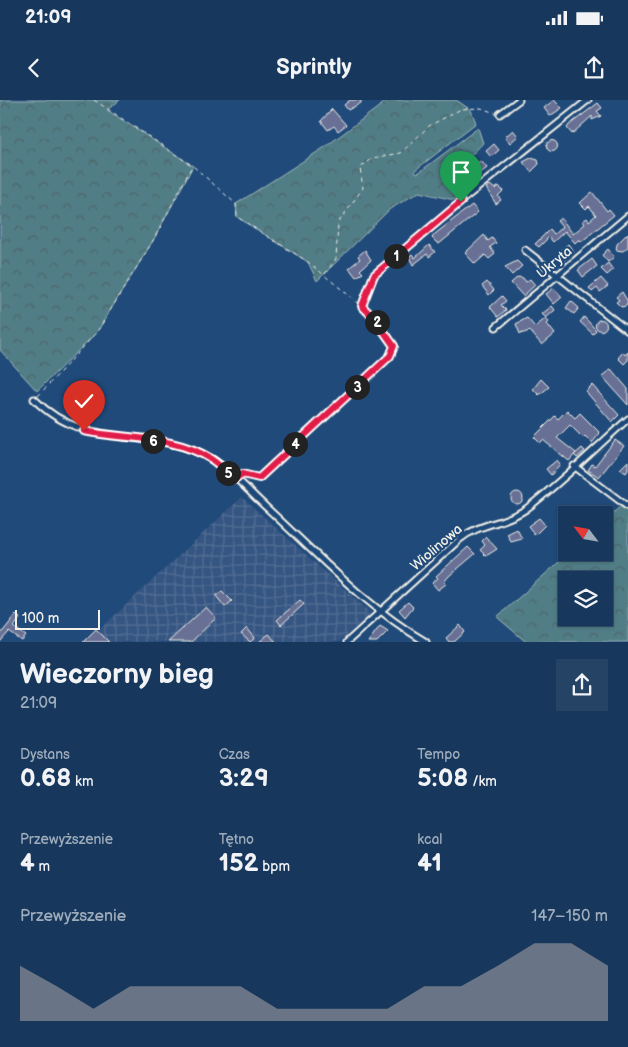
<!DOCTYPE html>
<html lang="pl">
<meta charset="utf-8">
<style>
:root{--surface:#17385c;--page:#244365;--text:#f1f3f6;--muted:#9eacbb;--line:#365272;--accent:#8c9099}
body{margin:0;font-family:"Balsamiq Sans",sans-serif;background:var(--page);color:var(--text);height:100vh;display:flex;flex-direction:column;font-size:19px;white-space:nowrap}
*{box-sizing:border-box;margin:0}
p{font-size:16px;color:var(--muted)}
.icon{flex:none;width:28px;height:28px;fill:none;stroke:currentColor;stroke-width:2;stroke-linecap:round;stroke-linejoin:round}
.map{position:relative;height:542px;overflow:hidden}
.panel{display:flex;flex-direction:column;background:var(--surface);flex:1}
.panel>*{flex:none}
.needle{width:32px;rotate:301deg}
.tools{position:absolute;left:558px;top:406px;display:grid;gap:10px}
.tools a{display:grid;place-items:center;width:55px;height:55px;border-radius:0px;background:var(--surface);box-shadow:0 1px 4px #0004,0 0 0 1px var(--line);font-size:25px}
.scale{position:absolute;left:15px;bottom:12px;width:85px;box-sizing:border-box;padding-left:5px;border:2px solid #f4f1e8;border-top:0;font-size:14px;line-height:18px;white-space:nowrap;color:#f4f1e8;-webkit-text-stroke:4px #1f4a7a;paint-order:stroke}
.pin{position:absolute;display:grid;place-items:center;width:42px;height:42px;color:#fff;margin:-51px -21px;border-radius:50% 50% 50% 0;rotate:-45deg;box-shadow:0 0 5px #0007}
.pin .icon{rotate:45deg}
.km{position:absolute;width:25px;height:25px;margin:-12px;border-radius:50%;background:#222;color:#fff;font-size:14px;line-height:25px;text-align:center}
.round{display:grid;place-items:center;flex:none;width:52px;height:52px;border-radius:0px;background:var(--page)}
.overview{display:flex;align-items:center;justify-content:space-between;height:85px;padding:0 20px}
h1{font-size:28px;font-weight:700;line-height:38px}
.metrics{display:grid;grid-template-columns:repeat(3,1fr);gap:8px;height:85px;padding:5px 20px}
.metrics div{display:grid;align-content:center}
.metrics b{font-size:25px;font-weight:700}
.metrics small{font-size:14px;font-weight:400}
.metrics p{font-size:14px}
.chart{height:140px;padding:10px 20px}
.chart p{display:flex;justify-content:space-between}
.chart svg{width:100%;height:90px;margin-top:5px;fill:var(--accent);opacity:.7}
.status{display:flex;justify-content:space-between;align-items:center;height:35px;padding:0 25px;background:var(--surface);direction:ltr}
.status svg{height:14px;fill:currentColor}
header{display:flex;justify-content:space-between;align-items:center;height:65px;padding:0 20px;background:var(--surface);font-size:22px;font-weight:700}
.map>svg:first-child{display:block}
.industrial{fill:url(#industrial-grid)}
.forest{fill:url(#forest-crowns);stroke:#a2b7b7;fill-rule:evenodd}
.building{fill:#687095;stroke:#f4f1e8}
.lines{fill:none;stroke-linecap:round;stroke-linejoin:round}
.minor-casing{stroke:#f4f1e8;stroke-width:9}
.path{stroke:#f4f1e8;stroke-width:1;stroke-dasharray:4 4;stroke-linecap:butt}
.minor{stroke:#1f4a7a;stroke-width:5}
.route-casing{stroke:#fff;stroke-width:10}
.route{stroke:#e11d48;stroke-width:6}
.labels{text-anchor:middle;stroke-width:4.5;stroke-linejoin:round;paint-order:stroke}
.street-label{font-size:14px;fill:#f4f1e8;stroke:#1f4a7a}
</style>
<div class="status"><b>21:09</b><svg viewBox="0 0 49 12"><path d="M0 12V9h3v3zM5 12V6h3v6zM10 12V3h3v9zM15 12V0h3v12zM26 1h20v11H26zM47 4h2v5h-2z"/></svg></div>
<header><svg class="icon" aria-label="back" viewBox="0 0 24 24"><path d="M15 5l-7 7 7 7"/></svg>Sprintly<svg class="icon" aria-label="share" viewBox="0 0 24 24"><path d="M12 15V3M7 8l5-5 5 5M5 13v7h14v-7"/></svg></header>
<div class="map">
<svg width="628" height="542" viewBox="0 0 628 542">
<defs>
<pattern id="industrial-grid" width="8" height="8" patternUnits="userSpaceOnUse" patternTransform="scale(1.25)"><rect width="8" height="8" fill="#355582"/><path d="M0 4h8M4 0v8" fill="none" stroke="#536e94"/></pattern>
<pattern id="forest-crowns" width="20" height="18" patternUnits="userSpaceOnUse" patternTransform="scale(1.25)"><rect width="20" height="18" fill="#517d86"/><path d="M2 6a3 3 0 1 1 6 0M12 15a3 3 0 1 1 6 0" fill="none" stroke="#4d6569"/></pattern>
</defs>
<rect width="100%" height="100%" fill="#1f4a7a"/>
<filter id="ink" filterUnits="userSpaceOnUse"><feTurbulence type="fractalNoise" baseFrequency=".02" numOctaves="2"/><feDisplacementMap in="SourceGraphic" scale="10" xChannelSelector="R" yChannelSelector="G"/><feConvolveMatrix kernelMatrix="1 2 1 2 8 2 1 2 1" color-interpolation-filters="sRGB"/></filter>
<g filter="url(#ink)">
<path class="industrial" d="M242 397 371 513 339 542H86Z"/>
<g class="forest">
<path d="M0 0H120L107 10 193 66 154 139 97 232 37 291 0 250Z"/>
<path d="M388 0H456L471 10 476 23 414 71 418 73 478 28 483 43 459 68 471 86 454 100 419 92 390 109 317 181 308 162 237 117 236 104 325 47Z"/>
<path d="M622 405 628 410V542H526L497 517 569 453 604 452V421ZM566 480H604V518H566Z"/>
</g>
<g class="building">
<path d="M350 0H361V3L348 10 344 5Z"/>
<path d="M554 0 562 8 550 16 544 8Z"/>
<path d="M598 3 602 8 597 11 601 16 592 20V16L572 34 567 28 569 25Z"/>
<path d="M332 9 346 25 338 31 334 26 328 30 321 21Z"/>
<path d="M513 30 518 36 510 43 505 37Z"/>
<circle cx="552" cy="46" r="5.5"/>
<path d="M494 44 499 50 491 57 486 51Z"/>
<path d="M531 58 538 60 539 64 531 72 523 62Z"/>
<path d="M481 61 487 68 474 78 469 71Z"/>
<path d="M490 85 495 89 499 86 503 91 498 96 501 100 496 104 486 88Z"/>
<path d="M592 92 607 111 609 109 614 115 581 142 579 139 575 143 565 131 553 142 549 137 539 147 535 144 550 129 554 134 562 127 557 121 561 118 573 134 585 124 583 121 587 118 589 121 596 115 589 106 586 109 580 103Z"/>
<path d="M472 105 478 112 439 144 436 142 432 138 435 134Z"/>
<path d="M628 133V147L623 151 616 150 617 144Z"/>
<path d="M484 135 488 141 492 138 496 143 490 147 495 154 489 159 485 155 475 164 465 153Z"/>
<path d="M568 144 574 152 564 160 558 153Z"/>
<path d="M429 145 435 152 429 157 427 154 413 165 409 157 412 154 415 158Z"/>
<path d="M608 149 614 157 608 162 602 155Z"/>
<path d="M365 150 371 160 360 170 363 173 356 177 349 168 360 159 358 156Z"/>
<path d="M592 159 597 166 583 177 578 170Z"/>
<path d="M517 161 522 166 512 175 505 167Z"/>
<path d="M608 163 613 170 607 175 601 169Z"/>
<path d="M518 177 523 178 526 182 530 179 535 185 523 196 511 183Z"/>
<path d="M601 178 608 186 600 192 597 188 592 192 589 188Z"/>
<path d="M487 182 494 190 489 195 482 186Z"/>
<path d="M554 188 562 197 554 204 546 194Z"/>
<path d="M622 192 628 202 626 206 621 207 616 202 619 200 616 197Z"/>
<path d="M502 196 506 201 501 205 506 210 498 217 490 207Z"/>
<path d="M571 201 579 208 574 214 566 208Z"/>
<path d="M552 206 555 210 546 218 542 214Z"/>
<path d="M584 217 596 230 593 234 580 222Z"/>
<path d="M527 218 535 227 546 218 549 222 547 224 555 234 542 245 530 231 520 234 516 224Z"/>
<circle cx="601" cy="225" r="5.5"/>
<path d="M623 252 625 255 628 252V260L624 264 618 258Z"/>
<path d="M611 269 628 289V305L602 276Z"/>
<path d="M541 279 549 287 539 295 533 289Z"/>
<path d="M592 285 619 315 612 322 588 294 586 291Z"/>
<path d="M567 310 575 318 580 313 600 333 592 343 585 336 583 338 570 325 557 338 576 353 569 361 543 340 540 343 534 337 555 316 558 319Z"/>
<path d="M615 340 624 346 599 377 588 370 592 364 595 366Z"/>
<path d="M582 348 585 351 577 358 574 355Z"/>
<path d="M557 360 560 364 551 375 546 369Z"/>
<path d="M628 361V370L626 373 620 369Z"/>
<circle cx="517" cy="398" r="6"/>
<path d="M539 418 545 425 535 435 528 426Z"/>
<path d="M517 429 522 439 511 442 507 434Z"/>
<path d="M486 437 497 449 486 456 480 450 485 445 482 441Z"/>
<path d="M468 447 475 454 449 476 444 482 446 484 438 490 432 483 438 478 436 476Z"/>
<path d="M222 491 232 501 225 507 216 496Z"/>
<path d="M300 500 304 504 281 525 277 520Z"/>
<path d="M408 502 413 507 405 517 399 510Z"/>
<path d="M206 507 216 518 191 542H168Z"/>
<path d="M16 515 20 518 14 527 26 536 22 541 9 532 0 542V535Z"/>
<path d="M460 525 465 532 454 542H449L446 538Z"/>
<path d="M380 526 388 531 377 542H368Z"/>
<path d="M247 528 255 538 250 542 241 534Z"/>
<path d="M96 529 109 542H83Z"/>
<path d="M269 534 276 542H259Z"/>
</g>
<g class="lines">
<g class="minor-casing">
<g id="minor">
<path d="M500 14 519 0"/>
<path d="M461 101 588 0"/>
<path d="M525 150 628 231"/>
<path d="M496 227 628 116"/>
<path d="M34 299C87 353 151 325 210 358 231 370 249 392 267 408 318 455 366 507 426 542"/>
<path d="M574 366 628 407"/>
<path d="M347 542 460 439C479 423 505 424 526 409 562 382 594 349 628 319"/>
</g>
</g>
<g class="path">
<path d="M94 0 193 66 236 104 237 117 308 162 362 206 374 175 456 105"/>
<path d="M325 174 336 159 338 123 363 88 360 68 373 58 401 53 429 26 461 9 481 8 495 13"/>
<path d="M38 296 97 232 154 139 192 66"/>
<path d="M241 375 259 378 390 256 394 246 375 219 362 206"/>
</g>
<use href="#minor" class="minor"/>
</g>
</g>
<g class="lines" filter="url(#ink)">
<g class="route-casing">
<path id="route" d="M84 331C126 340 174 335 211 359 220 365 227 373 235 379L242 374 259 378 390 256 394 246 375 219 362 206 374 175 461 102"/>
</g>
<use href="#route" class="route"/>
</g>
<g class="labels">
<g class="street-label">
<text transform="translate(554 162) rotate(-40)" y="5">Ukryta</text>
<text transform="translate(436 447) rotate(-41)" y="5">Wiolinowa</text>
</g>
</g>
</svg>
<div class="tools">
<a><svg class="needle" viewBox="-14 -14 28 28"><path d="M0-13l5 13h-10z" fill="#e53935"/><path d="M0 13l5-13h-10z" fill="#9eacbb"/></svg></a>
<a><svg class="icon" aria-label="layers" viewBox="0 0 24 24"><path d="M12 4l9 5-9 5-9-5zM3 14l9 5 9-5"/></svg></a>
</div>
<div class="scale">100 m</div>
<div class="pin" style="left:461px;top:102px;background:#1e9e55"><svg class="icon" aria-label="arrive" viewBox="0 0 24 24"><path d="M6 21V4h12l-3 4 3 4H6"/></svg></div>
<div class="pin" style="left:84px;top:331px;background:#d93025"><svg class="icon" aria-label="check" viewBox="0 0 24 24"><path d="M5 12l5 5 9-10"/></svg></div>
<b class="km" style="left:396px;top:156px">1</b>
<b class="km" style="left:377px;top:222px">2</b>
<b class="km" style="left:357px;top:287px">3</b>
<b class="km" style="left:295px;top:344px">4</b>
<b class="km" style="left:228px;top:373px">5</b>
<b class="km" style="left:153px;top:341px">6</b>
</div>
<section class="panel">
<div class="overview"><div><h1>Wieczorny bieg</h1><p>21:09</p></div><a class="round"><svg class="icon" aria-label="share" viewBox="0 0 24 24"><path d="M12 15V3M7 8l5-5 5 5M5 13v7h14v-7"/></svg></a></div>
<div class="metrics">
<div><p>Dystans</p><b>0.68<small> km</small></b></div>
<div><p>Czas</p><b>3:29</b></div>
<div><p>Tempo</p><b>5:08<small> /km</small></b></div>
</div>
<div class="metrics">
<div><p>Przewyższenie</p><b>4<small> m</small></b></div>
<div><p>Tętno</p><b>152<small> bpm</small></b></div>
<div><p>kcal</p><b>41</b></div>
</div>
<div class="chart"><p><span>Przewyższenie</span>147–150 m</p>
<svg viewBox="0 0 160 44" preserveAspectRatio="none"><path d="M0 44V17L10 27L20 38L30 27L40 27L50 27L60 27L70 38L80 38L90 38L100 38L110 27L120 27L130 17L140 6L150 6L160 17V44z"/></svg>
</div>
</section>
